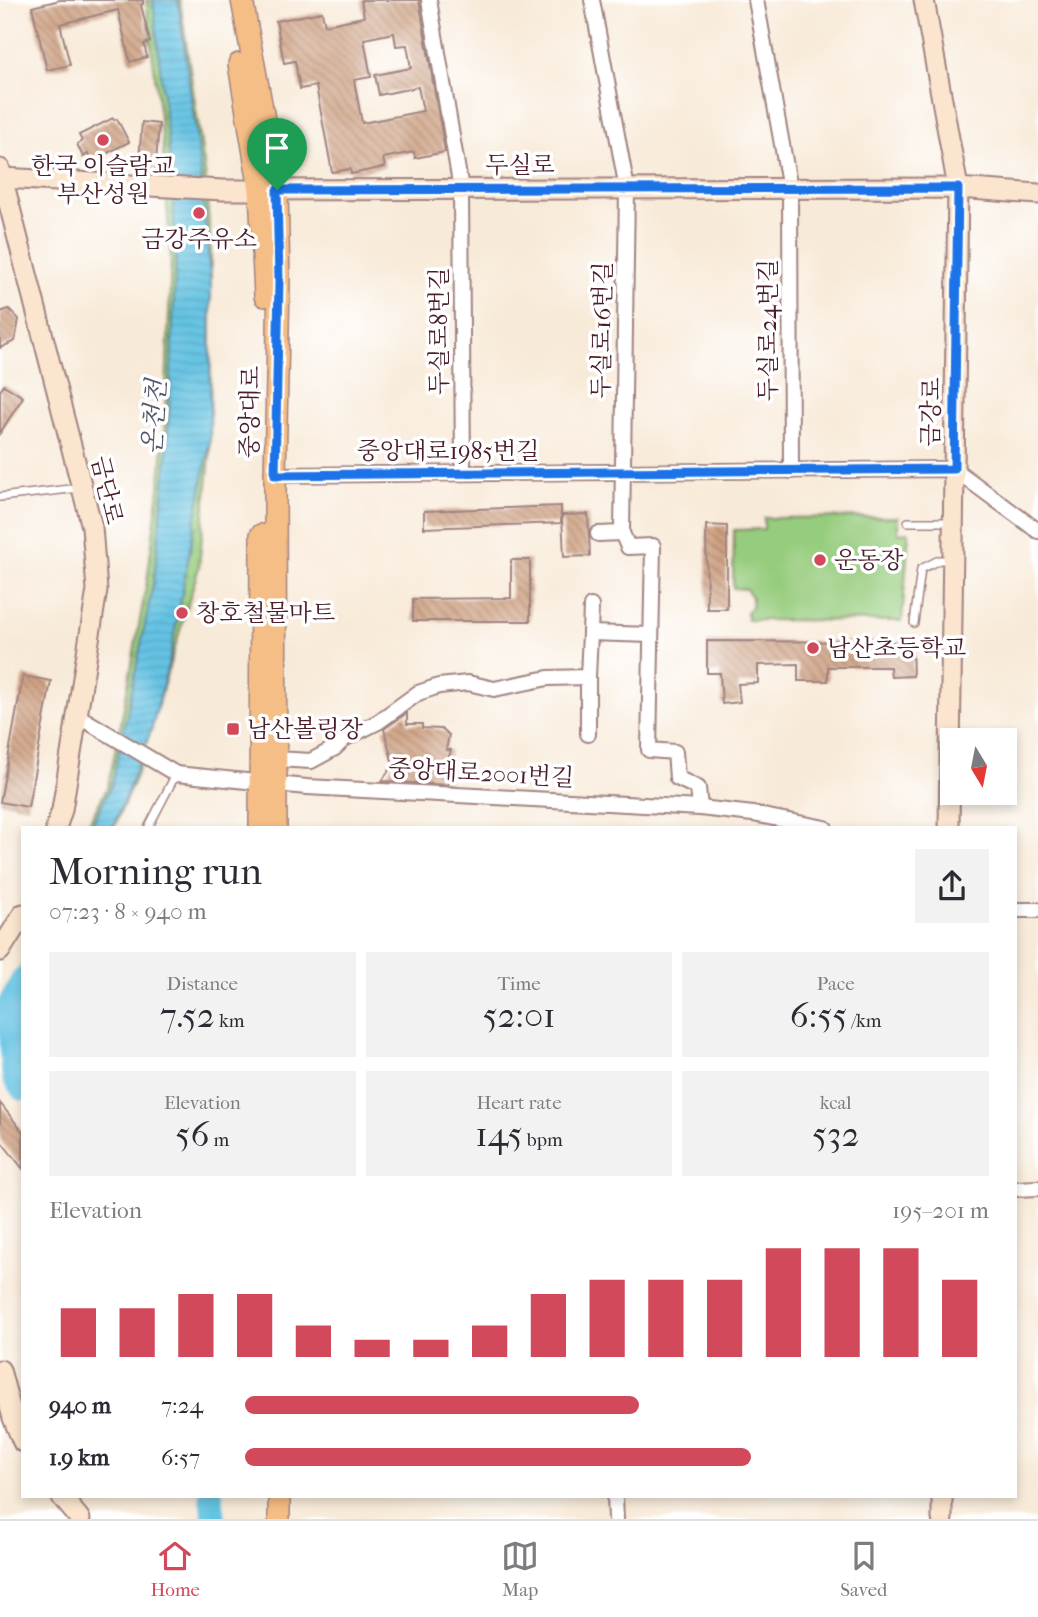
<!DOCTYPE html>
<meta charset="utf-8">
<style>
:root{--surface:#fff;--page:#f2f2f3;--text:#2b2b33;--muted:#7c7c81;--line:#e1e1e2;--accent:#d1495b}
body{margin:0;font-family:"IM FELL French Canon","Noto Serif KR",serif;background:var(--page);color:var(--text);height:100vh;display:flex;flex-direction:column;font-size:26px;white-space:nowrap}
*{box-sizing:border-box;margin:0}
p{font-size:23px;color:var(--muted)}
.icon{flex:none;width:38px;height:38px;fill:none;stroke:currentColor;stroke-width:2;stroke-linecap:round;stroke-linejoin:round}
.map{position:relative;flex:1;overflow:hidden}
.panel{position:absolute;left:21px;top:826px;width:996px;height:672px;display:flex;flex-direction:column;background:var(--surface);border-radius:0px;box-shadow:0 4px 10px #0003}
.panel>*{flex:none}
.needle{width:46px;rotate:170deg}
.buttons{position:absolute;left:940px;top:728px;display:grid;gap:14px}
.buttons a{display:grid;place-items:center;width:77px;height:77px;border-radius:0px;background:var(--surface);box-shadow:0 4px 10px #0003;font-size:35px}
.pin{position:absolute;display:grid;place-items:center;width:60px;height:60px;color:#fff;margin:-72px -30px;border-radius:50% 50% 50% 0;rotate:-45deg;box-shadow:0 0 7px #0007}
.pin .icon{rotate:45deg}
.round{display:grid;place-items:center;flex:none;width:74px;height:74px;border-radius:0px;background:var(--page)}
.summary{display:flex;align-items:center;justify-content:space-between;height:119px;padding:0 28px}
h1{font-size:38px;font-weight:600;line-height:52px}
.stats{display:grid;grid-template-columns:repeat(3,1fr);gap:10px;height:119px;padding:7px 28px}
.stats div{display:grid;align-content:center;border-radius:0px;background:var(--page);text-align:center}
.stats b{font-size:35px;font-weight:600}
.stats small{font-size:19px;font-weight:400}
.stats p{font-size:19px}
.chart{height:196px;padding:14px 28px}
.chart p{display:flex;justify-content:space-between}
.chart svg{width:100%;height:126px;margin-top:7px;stroke:var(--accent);stroke-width:6}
ul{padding:0 28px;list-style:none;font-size:23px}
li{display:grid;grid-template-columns:112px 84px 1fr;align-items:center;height:52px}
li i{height:18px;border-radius:9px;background:var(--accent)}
.menu{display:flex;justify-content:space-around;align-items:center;height:98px;border-top:2px solid var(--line);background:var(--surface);font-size:19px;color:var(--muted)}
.menu a{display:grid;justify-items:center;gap:4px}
.menu .selected{color:var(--accent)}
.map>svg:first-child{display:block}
.park{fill:url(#park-crowns);stroke:#707654;stroke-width:2}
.pitch{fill:#96cc7d;stroke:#707654;stroke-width:2}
.water{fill:url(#water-rules);stroke:#577187;stroke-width:2}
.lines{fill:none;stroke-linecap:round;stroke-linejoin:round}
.river{stroke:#64c3e3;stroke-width:24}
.building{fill:url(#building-back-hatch);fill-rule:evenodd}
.lane-casing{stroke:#a18482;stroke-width:10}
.street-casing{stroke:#a18482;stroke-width:18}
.secondary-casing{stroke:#a18482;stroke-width:23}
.primary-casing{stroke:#a18482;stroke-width:24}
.lane{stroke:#fff;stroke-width:7}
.street{stroke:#fff;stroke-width:14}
.secondary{stroke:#fbe5cf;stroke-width:19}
.primary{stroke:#f5be86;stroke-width:21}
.route-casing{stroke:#fff;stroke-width:14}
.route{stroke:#1a73e8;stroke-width:9}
.poi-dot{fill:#d1495b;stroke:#fff;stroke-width:2.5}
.labels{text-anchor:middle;stroke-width:7;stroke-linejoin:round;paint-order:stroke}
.street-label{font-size:24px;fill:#4a1f2b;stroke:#fff}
.poi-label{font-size:24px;fill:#4a1f2b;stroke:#fff;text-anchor:start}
.water-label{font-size:26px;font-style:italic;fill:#53586b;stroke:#fff}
</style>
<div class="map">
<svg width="1038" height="1519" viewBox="0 0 1038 1519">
<defs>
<pattern id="park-crowns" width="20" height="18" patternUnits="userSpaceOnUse" patternTransform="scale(1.75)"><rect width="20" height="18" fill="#96cc7d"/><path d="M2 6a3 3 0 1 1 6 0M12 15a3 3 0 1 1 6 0" fill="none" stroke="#83af6c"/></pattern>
<pattern id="water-rules" width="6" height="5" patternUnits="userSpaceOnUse" patternTransform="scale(1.75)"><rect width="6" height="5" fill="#64c3e3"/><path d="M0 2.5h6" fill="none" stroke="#58a7c3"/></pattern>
<pattern id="building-back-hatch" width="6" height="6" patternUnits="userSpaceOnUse" patternTransform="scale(1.75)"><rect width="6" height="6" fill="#cea081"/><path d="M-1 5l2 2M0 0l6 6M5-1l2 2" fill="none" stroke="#a9826a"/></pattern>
</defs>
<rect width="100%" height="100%" fill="#fff"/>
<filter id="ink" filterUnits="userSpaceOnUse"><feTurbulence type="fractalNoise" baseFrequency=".0143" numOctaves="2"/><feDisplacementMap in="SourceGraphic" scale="14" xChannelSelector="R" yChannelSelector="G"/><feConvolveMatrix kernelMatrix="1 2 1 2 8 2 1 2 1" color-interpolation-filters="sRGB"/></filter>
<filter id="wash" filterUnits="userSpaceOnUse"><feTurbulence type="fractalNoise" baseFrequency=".00686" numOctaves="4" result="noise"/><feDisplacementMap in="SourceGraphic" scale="28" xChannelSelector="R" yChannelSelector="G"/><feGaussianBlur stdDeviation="1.57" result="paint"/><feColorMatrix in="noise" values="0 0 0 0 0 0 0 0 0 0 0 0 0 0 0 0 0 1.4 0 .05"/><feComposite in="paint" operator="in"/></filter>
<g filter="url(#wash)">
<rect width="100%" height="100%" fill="#f8ead8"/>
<path class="park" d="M146 0H180L205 171 211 251 210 455 199 567 138 771 114 828H86L108 786 121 723 147 581 160 481 165 419 171 260 162 136Z"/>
<path class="pitch" d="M898 517V533L909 532 902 621 747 620V611L751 608 752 597 746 589 733 588 734 530 764 529V518Z"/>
<g class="water">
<path d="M153 0H178L199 155 211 285 210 441 171 653 152 728 113 828H90L112 784 126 719 154 579 167 456 176 255 172 182Z"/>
<path d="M23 964V1024L0 1012V998Z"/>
</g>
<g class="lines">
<g class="river">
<path d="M23 979 9 1006 14 1078 23 1089"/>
<path d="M211 1496 214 1519"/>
</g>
</g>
<g id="blocks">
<g class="building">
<path d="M60 0H143V4L141 5 150 42 144 44 147 57 130 62 118 10 60 24 70 65 47 70 32 7Z"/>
<path d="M361 0H419L445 152 415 158 414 152 383 158 385 167 351 174 350 169 332 172 316 86 300 89 295 61 284 63 276 21 322 12 325 25 364 17ZM394 33 396 46 407 45 411 68 375 75 379 95 418 87 423 111 362 123 354 80 371 77 364 39Z"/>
<path d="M113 118 114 120 117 119 129 142 92 161 88 154 83 157 77 144 82 141 79 135Z"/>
<path d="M142 122 159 124 155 174 138 173Z"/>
<path d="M9 309 19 319 15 341 0 348V312Z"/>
<path d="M4 385 23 397 0 433V391Z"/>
<path d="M561 506V523L424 528V511Z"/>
<path d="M588 514 590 556 564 557 562 515Z"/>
<path d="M706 525 727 526V609H707Z"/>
<path d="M511 560H530V621H413V599L511 598Z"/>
<path d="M707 641 912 642 913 676 891 677 890 667H828V681H798V664L758 665V683L738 684 740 702 722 704 720 673H707Z"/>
<path d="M23 676 51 681 28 807 0 802Z"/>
<path d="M407 713V724H422V728L441 729 449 735 446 750H451L448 761 452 762 448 785 382 781 393 764 384 729Z"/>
<path d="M0 1103 23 1132V1169L0 1140Z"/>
</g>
</g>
</g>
<g filter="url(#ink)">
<use href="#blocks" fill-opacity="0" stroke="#a18482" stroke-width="2"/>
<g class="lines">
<g class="lane-casing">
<g id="lane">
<path d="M0 497 79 488"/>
<path d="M908 522H953"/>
<path d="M914 623 921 569 939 560H952"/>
<path d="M148 828 176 774"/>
</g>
</g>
<g class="street-casing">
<g id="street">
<path d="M429 0 461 189 463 473"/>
<path d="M592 0 627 189 622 533 628 547 653 546 649 750 675 752 677 778 698 788 700 808"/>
<path d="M756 0 790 189 791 471"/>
<path d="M275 475 954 469 1038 531"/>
<path d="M598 534 622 533"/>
<path d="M590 633 591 606"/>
<path d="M588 677V734"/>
<path d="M78 716 176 774 307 787 700 808 753 814 825 828"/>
<path d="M276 759 311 761 335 748 344 739 378 722 418 693 439 686 468 683 494 689 548 678 588 677 590 633 651 635"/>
<path d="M1015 910H1038"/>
<path d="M1015 1189 1038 1188"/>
<path d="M615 1496 616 1519"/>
</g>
</g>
<g class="secondary-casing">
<g id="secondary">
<path d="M924 0 958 188 949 828"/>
<path d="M0 169 92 527 97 590 62 810 56 828"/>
<path d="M2 178 223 190 958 188 1038 194"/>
<path d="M0 951 23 914"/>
<path d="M0 1370 13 1418 23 1442"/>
<path d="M61 1496 80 1519"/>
<path d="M942 1496V1519"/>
</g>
</g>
<g class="primary-casing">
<g id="primary">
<path d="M242 0 277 190 279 281 275 475 276 828"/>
<path d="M239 64 260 190 265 296"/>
<path d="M260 828 261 535"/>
<path d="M279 1519V1496"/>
</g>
</g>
<use href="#lane" class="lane"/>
<use href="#street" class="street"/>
<use href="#secondary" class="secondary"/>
<use href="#primary" class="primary"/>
</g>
</g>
<g class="lines" filter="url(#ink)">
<g class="route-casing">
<path id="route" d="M958 188 954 469 275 475 279 281 277 190Z"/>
</g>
<use href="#route" class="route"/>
</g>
<g class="poi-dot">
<circle cx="103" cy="140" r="7"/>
<circle cx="199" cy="213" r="7"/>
<circle cx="820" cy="560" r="7"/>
<circle cx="182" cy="613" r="7"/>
<circle cx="813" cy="648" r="7"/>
<rect x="226" y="722" width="14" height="14" rx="3.5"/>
</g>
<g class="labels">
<g class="street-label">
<text x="520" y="173">두실로</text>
<text transform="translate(602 330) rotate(-89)" y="8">두실로16번길</text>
<text transform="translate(768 330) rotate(-90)" y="8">두실로24번길</text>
<text transform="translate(439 331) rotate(-90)" y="8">두실로8번길</text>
<text transform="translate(250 412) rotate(-89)" y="8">중앙대로</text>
<text transform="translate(931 412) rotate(-89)" y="8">금강로</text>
<text x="448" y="459">중앙대로1985번길</text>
<text transform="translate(107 490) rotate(77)" y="8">금단로</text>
<text transform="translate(481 773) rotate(3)" y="8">중앙대로2001번길</text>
</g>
<g class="poi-label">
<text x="103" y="174" text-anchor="middle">한국 이슬람교<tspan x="103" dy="28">부산성원</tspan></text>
<text x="199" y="247" text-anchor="middle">금강주유소</text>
<text x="834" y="568">운동장</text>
<text x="196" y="621">창호철물마트</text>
<text x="827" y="656">남산초등학교</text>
<text x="247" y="737">남산볼링장</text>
</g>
<g class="water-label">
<text transform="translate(154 417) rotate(-86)" y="9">온천천</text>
</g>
</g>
</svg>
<div class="buttons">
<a><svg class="needle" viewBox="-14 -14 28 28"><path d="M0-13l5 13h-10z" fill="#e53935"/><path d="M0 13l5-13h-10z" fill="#7c7c81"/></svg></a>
</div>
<div class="pin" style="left:277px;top:190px;background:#1e9e55"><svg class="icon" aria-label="arrive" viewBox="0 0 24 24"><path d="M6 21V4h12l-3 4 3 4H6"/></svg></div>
<section class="panel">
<div class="summary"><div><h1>Morning run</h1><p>07:23 · 8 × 940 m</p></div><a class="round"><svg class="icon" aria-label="share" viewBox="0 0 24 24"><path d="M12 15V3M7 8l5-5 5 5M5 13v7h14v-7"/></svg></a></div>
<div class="stats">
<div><p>Distance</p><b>7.52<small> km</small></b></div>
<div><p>Time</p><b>52:01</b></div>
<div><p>Pace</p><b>6:55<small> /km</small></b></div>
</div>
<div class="stats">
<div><p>Elevation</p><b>56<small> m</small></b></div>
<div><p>Heart rate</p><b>145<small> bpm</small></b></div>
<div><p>kcal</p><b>532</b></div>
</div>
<div class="chart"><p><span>Elevation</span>195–201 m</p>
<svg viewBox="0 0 160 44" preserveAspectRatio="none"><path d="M5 44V27M15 44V27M25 44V22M35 44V22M45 44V33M55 44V38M65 44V38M75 44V33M85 44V22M95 44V17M105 44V17M115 44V17M125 44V6M135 44V6M145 44V6M155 44V17"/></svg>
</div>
<ul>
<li><b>940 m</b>7:24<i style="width:53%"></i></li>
<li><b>1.9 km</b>6:57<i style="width:68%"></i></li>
</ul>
</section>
</div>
<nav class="menu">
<a class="selected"><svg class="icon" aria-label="home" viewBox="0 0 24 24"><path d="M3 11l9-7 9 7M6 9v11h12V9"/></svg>Home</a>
<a><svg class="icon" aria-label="map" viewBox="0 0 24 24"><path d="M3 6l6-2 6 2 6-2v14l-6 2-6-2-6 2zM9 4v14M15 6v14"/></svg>Map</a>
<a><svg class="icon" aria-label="saved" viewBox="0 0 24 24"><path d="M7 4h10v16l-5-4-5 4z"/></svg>Saved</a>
</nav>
